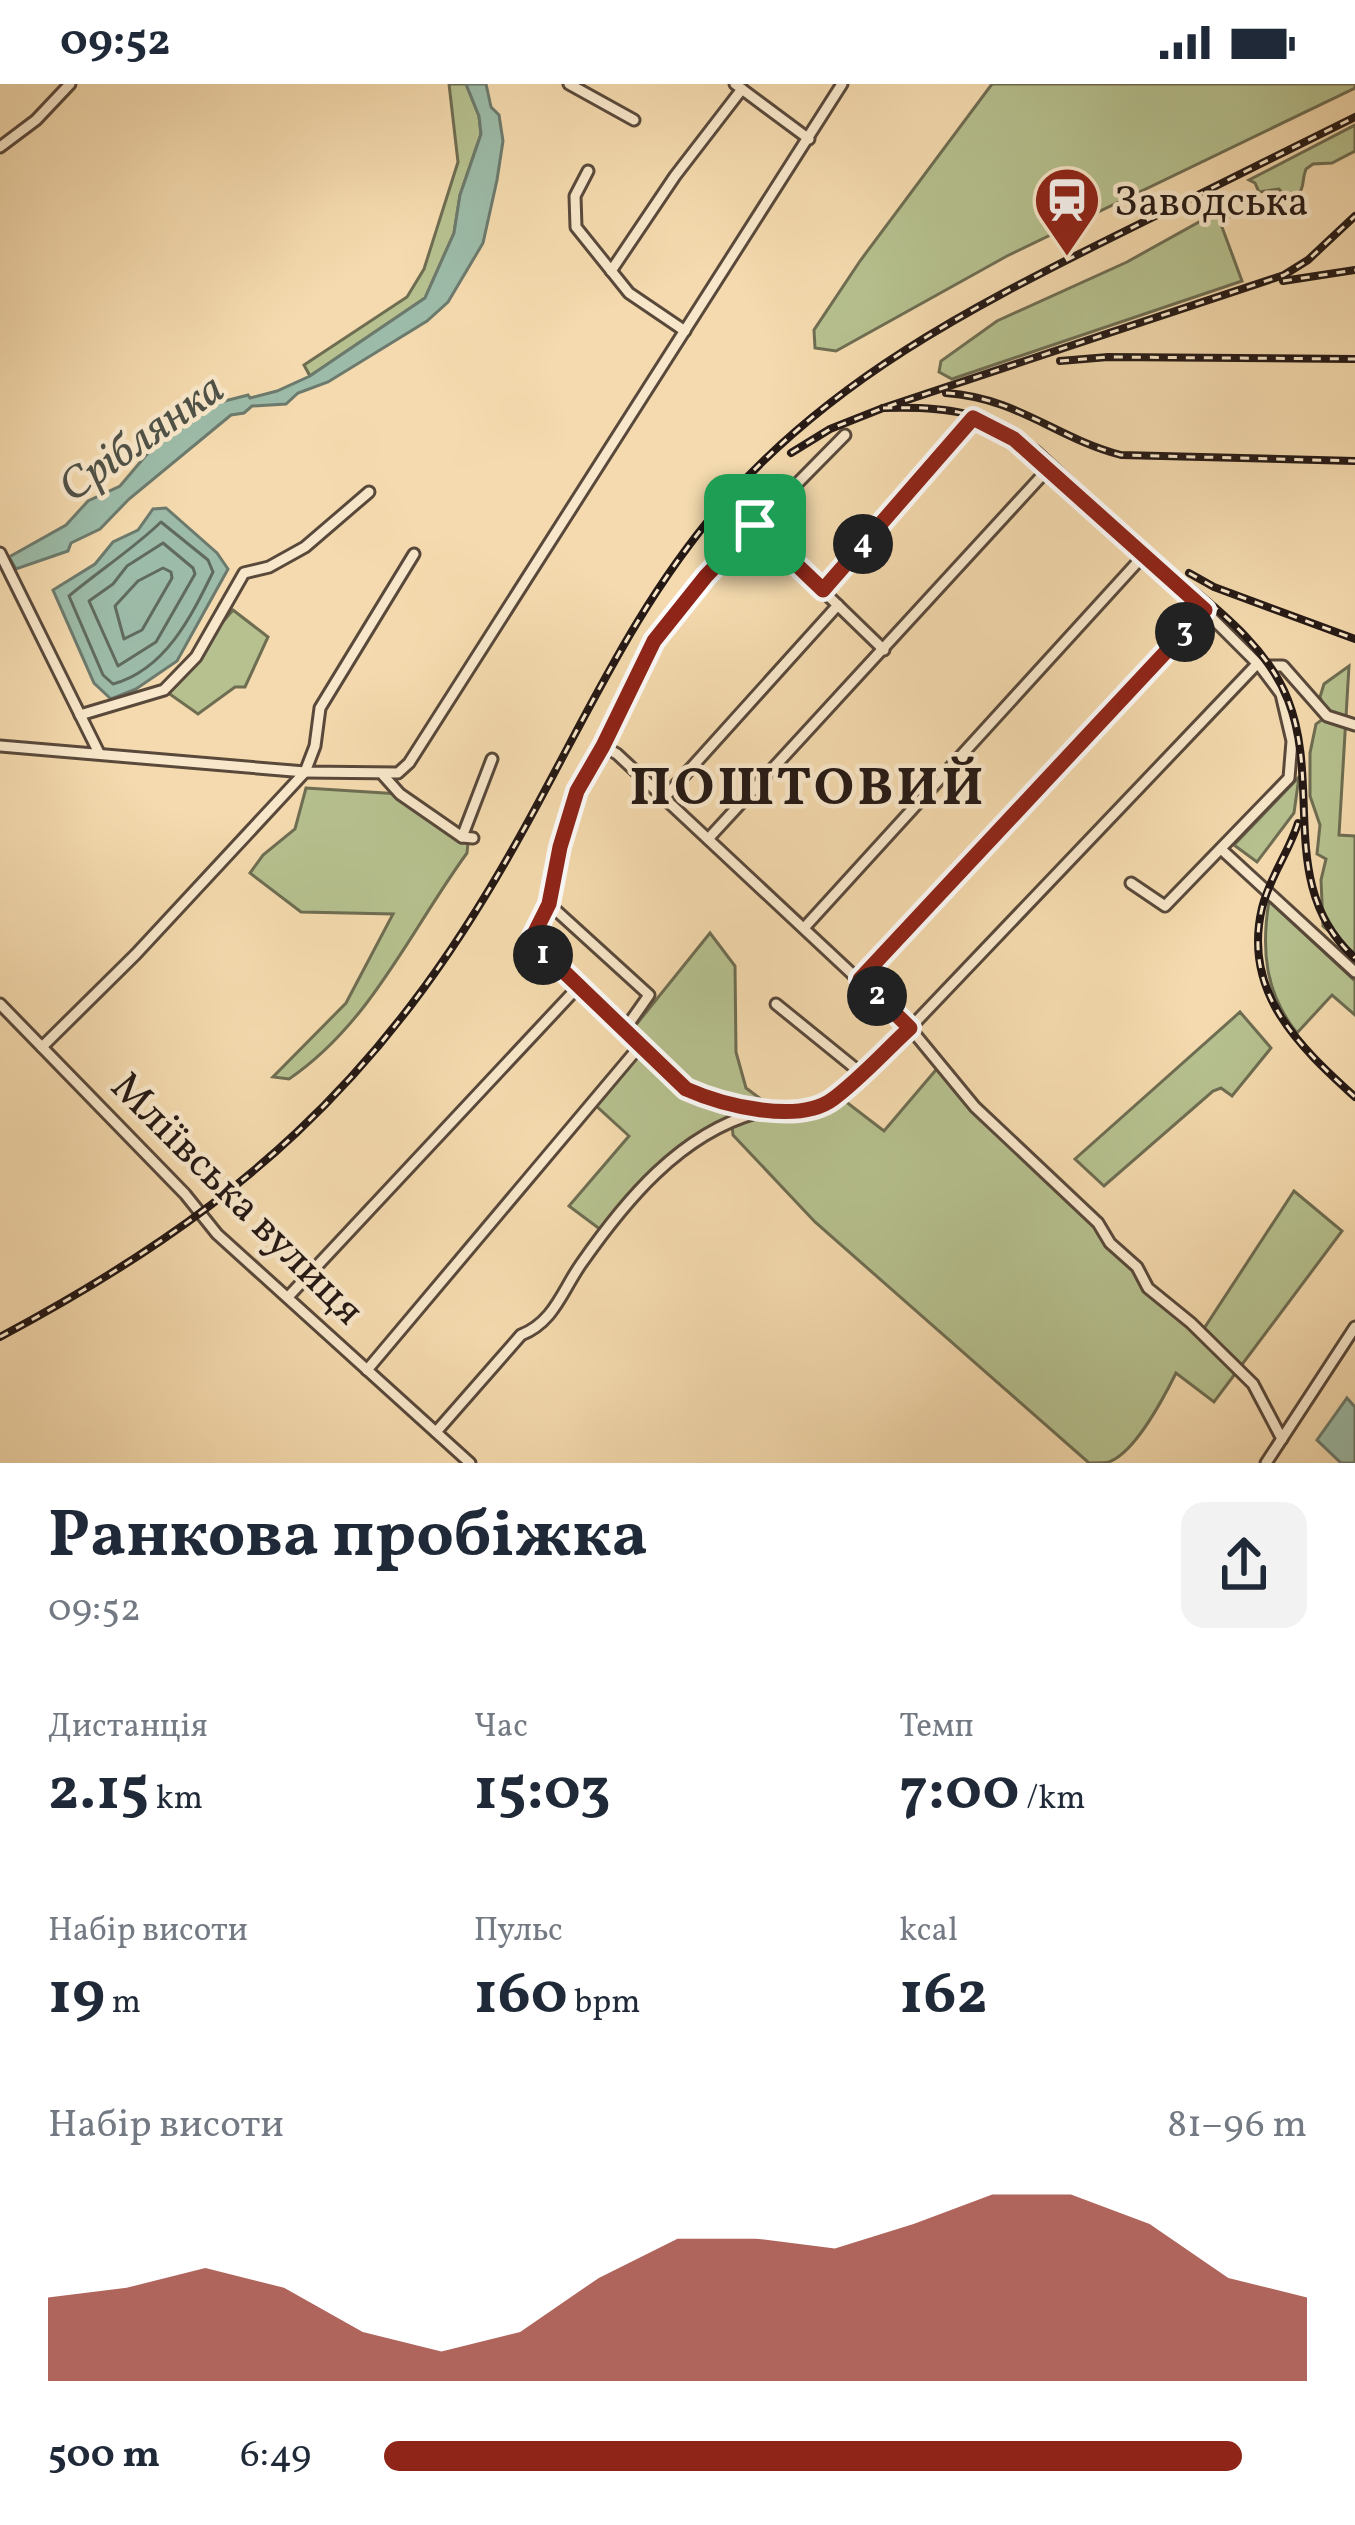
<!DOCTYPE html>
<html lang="uk">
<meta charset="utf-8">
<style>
:root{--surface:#fff;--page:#f2f2f3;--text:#1f2937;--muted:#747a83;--accent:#8f2418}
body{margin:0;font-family:Vollkorn,serif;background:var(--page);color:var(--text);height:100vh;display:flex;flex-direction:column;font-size:45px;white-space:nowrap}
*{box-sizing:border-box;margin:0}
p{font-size:39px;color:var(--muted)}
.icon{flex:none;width:66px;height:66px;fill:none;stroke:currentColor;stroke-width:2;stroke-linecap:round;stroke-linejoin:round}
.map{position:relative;height:1379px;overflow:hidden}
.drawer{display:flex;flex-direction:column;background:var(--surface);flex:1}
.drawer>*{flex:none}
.pin{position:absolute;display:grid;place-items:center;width:102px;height:102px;color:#fff;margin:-51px;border-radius:24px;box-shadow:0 6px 18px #0006}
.km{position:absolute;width:60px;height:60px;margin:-30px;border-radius:50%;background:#222;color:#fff;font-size:33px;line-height:60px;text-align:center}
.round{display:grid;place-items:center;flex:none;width:126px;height:126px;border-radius:24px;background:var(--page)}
.head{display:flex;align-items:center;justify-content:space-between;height:204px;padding:0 48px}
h1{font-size:66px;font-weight:700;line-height:90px}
.stats{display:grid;grid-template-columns:repeat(3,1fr);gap:18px;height:204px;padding:12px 48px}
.stats div{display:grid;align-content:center}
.stats b{font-size:60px;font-weight:700}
.stats small{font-size:33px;font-weight:400}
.stats p{font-size:33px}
.chart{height:336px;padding:24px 48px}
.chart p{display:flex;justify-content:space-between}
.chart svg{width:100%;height:216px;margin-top:12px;fill:var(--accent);opacity:.7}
ul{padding:0 48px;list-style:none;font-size:39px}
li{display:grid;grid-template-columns:192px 144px 1fr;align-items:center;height:90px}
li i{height:30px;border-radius:15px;background:var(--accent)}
.status{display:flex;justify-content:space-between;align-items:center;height:84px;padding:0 60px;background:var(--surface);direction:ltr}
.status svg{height:33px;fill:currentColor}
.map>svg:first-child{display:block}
.green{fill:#b6c18f;stroke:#6e6d52;stroke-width:3}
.water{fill:#9cbba8;stroke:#6c7a6d;stroke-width:3}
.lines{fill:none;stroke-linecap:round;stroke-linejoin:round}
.shore{stroke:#606a5e;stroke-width:3}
.minor-casing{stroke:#59493b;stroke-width:15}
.minor{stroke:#f8e7ca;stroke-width:9}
.rail-casing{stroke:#251915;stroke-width:8}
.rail{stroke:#f8e7ca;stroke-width:3;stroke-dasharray:9;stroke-linecap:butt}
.route-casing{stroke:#fff;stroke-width:24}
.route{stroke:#8f2418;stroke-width:15}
.labels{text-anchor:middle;stroke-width:9;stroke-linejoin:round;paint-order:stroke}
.poi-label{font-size:42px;fill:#251915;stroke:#f8e7ca;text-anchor:start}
.street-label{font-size:42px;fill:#251915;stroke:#f8e7ca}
.water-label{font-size:45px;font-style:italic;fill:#4f5248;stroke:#f8e7ca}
.district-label{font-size:54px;font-weight:bold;letter-spacing:3px;fill:#251915;stroke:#f8e7ca}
</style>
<div class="status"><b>09:52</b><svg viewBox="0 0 49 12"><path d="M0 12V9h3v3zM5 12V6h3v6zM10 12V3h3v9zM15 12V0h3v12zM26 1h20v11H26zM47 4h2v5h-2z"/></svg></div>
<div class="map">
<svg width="1355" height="1379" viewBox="0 0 1355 1379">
<rect width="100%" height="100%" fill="#f4daae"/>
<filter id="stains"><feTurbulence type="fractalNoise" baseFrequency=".00167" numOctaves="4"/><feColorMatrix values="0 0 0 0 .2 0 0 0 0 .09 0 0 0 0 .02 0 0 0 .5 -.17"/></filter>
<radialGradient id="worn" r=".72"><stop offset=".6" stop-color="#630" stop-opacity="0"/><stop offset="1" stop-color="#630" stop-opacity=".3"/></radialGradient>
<g class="green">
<path d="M449 0H466L479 32 481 50 460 111 454 149 425 214 310 292 304 281 407 213 424 185 458 78Z"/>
<path d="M992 0H1355V4L1007 172 836 267 815 264 814 246 860 177Z"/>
<path d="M1355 41V67L1332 79 1313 80 1306 85C1300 100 1308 110 1286 114L1279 105 1259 108 1255 99 1249 96Z"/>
<path d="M1230 114 1239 131 1219 135 1242 197 952 295 939 288 941 277 997 237 1127 178 1206 134 1204 128Z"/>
<path d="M233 526 268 553 245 603H235L198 630 164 606Z"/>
<path d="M1349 582 1339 751 1355 752V871L1323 842 1321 796 1326 775 1317 770 1320 741 1310 712V669L1316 640 1327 632 1320 613 1324 600Z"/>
<path d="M1299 693 1294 729 1257 778 1234 761Z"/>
<path d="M306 704 400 710 468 759 467 769C410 847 371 939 289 995L273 993 346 919 393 830 301 828 250 789 263 771 295 745Z"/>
<path d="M1269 817 1355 897V931L1332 911 1297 949C1265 909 1261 866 1269 817Z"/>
<path d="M710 849 735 882 736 968 746 1004 773 1024 726 1037 666 1079 605 1149 569 1122 629 1052 592 1018 638 963 627 952Z"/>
<path d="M1240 928 1271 964 1232 1012 1221 1004 1213 1007 1104 1102 1075 1075Z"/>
<path d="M941 980 961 1007 1137 1183 1148 1205 1201 1249 1294 1107 1342 1147 1214 1318 1176 1289C1164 1313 1136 1368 1109 1378 1106 1379 1092 1379 1089 1379L815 1138 733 1051 732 1041C769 1024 809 1035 845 1017L884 1047Z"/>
</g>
<g class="water">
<path d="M466 0H486L491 23 499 31 503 57 497 96 483 159 448 218 427 237 328 298 298 309 286 320 252 322 244 329 231 331 129 415 100 445 71 459 68 467 16 485 9 473 66 441 88 417 120 402 153 363 205 322 248 311 250 314 277 307 310 292 425 214 454 149 460 111 481 50 479 32Z"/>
<path d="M166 424 217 469 228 485 177 577 136 605 111 615 94 599 53 506 95 480 113 458 138 446 153 425Z"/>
<path d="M1347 1314 1355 1323V1379H1341L1317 1356Z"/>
</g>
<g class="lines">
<g class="shore">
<path d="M161 438 208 476 213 488C191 533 165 586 113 600L103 591 69 512C100 486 133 465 161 438Z"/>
<path d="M163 459 193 484 195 490 156 558 118 582 89 517 113 500 127 482Z"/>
<path d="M163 484 171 488 172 494 142 546 124 555 115 522 138 497Z"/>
</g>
<g class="minor-casing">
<g id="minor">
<path d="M569 0 634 36"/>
<path d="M735 0 809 55"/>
<path d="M0 63 36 36 70 0"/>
<path d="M588 87 575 112 576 143 629 209 685 247"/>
<path d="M611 187 675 92 742 5"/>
<path d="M845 351 706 492 654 557 577 707 560 763 549 820 531 856 686 1005 748 1025 808 1027 831 1017 910 944 1257 580"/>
<path d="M755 441 884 566"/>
<path d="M0 469 99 669"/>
<path d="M823 506 973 335 1014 355 1048 385 1205 527 1260 582 1281 610 1292 657 1289 694 1165 822 1131 799"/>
<path d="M1260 582H1283L1327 632 1355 641"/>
<path d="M80 631 164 606 196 573 244 489 269 483 305 463 369 408"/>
<path d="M0 662 305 688 398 689 409 679 842 0"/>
<path d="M603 662 617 670 910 944 975 1023 1098 1139 1110 1159 1137 1183 1148 1204 1191 1239 1253 1300 1282 1355"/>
<path d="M383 691 400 710 462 753 473 754"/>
<path d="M664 714 838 521"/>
<path d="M462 753 492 675"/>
<path d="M708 755 1048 385"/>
<path d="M1221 765 1355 888"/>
<path d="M549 820 649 911 623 948"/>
<path d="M804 844 1144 471"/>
<path d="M860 895 1205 527"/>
<path d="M0 920 185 1110 217 1150 470 1379"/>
<path d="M776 920 861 989"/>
<path d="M42 963 136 870 305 688 315 662 320 624 414 470"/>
<path d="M288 1213 577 904"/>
<path d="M367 1286 639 963"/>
<path d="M436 1348 521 1251C554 1238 562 1207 581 1180 625 1117 680 1050 756 1029"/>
<path d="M1266 1379 1355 1243"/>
</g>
</g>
<use href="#minor" class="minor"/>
<g class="rail-casing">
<g id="rail">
<path d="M1283 197 1355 186"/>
<path d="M1060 277 1108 273 1355 275"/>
<path d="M946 309C1018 314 1056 354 1121 371L1355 377"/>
<path d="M883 324C947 322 984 327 1038 365 1076 400 1113 436 1152 470 1200 513 1264 554 1288 616 1322 702 1277 804 1355 874"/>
<path d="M791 369 830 345 883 324 1284 191 1308 176 1355 132"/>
<path d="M1189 489 1214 503 1355 555"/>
<path d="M1298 739C1289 768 1269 794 1262 824 1242 909 1299 962 1355 1013"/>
<path d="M0 1253C238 1126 382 998 515 761 582 643 634 520 725 417 833 295 968 225 1111 154 1192 114 1274 73 1355 33"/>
</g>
</g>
<use href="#rail" class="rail"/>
</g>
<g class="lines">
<g class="route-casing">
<path id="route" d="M973 334 1014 355 1205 526 860 895 910 944C885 967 860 995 833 1015 798 1041 722 1021 686 1005L531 856 549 820 560 763 577 707 603 662 654 557 706 492 755 441 823 506Z"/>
</g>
<use href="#route" class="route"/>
</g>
<defs>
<g id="station-pin" transform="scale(3.45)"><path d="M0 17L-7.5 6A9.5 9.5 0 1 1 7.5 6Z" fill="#8f2418" stroke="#f8e7ca"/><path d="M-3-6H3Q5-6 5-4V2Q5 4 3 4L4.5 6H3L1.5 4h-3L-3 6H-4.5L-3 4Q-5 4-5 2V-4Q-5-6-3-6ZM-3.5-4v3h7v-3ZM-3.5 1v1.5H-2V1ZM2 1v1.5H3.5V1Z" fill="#fff"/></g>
</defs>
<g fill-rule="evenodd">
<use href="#station-pin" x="1067" y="116"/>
</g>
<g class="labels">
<g class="poi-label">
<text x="1114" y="131">Заводська</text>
</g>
<g class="street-label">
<text transform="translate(239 1113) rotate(45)" y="15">Мліївська вулиця</text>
</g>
<g class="water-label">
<text transform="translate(140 352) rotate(-35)" y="16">Сріблянка</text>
</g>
<g class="district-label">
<text x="808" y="720">ПОШТОВИЙ</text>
</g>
</g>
<rect width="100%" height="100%" filter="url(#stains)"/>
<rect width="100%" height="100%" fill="url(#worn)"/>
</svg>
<div class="pin" style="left:755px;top:441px;background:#1e9e55"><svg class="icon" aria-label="arrive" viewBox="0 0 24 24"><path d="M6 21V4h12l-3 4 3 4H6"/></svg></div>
<b class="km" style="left:543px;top:871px">1</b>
<b class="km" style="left:877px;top:912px">2</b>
<b class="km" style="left:1185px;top:548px">3</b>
<b class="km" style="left:863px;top:460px">4</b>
</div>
<section class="drawer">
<div class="head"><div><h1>Ранкова пробіжка</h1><p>09:52</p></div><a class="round"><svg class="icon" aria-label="share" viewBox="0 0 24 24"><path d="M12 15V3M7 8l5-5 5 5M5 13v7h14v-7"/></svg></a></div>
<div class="stats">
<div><p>Дистанція</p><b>2.15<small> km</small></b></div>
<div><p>Час</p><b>15:03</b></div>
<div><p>Темп</p><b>7:00<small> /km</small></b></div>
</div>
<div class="stats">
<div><p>Набір висоти</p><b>19<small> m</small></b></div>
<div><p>Пульс</p><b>160<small> bpm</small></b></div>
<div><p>kcal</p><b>162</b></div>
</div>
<div class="chart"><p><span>Набір висоти</span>81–96 m</p>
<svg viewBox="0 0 160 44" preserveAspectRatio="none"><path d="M0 44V27L10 25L20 21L30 25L40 34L50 38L60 34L70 23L80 15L90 15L100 17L110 12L120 6L130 6L140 12L150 23L160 27V44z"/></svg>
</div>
<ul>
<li><b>500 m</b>6:49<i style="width:93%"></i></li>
</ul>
</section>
